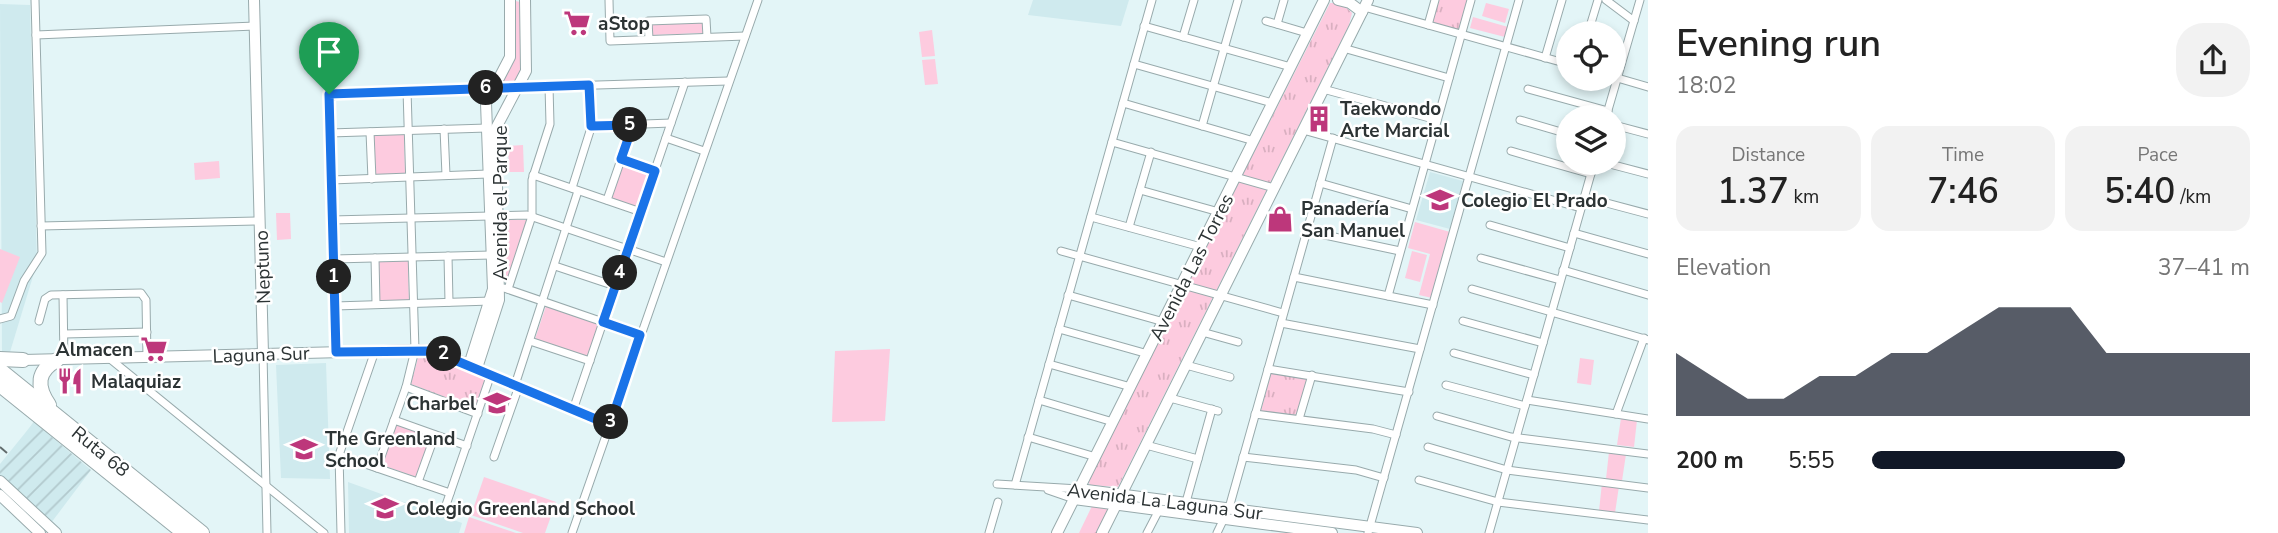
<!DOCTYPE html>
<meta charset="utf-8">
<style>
:root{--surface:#fff;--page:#f2f2f2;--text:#222;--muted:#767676;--accent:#111827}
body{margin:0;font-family:"Nunito Sans",sans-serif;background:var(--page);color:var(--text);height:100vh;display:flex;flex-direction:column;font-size:26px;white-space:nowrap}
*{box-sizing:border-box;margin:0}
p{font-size:23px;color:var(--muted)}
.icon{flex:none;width:38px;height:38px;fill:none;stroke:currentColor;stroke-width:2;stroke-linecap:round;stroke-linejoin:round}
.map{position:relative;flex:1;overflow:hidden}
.drawer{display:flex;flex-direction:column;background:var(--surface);width:630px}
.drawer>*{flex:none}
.tools{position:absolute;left:1556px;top:21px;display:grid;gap:14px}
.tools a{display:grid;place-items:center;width:70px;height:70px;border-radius:50%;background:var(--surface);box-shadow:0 4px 10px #0003;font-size:35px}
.pin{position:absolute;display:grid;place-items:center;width:60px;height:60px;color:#fff;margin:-72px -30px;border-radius:50% 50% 50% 0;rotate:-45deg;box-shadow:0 0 7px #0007}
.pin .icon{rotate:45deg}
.km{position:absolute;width:35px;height:35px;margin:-18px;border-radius:50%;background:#222;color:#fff;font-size:19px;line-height:35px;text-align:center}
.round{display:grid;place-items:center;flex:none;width:74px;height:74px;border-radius:28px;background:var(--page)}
.head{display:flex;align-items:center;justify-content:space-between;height:119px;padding:0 28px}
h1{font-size:38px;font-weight:600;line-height:52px}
.metrics{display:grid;grid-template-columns:repeat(3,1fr);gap:10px;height:119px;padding:7px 28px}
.metrics div{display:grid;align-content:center;border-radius:18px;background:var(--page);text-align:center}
.metrics b{font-size:35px;font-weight:600}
.metrics small{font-size:19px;font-weight:400}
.metrics p{font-size:19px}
.chart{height:196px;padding:14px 28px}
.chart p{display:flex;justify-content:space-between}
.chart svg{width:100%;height:126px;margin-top:7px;fill:var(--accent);opacity:.7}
ul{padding:0 28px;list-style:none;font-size:23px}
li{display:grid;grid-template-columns:112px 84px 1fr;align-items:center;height:52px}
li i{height:18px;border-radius:9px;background:var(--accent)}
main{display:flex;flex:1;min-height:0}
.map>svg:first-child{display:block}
.built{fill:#cfeaee}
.industrial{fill:url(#industrial-furrows)}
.green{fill:#fdcbdf}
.park{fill:url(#park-tufts)}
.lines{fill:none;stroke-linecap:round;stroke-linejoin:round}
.street-casing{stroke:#98aaac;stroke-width:9}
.secondary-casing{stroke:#98aaac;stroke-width:12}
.highway-casing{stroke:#98aaac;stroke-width:16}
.street{stroke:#fff;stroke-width:7}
.secondary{stroke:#fff;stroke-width:10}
.highway{stroke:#fff;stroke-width:14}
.rail{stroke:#616b6c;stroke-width:2;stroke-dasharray:10 5;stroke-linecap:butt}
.route-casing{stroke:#fff;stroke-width:14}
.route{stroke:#1a73e8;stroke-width:9}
.labels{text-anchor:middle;stroke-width:5;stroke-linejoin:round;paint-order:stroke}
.poi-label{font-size:19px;font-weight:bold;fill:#2c3334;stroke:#fff;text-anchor:start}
.street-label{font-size:19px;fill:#2c3334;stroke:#fff}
</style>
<main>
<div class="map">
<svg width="1648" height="533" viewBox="0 0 1648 533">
<defs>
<pattern id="industrial-furrows" width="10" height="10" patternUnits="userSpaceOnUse" patternTransform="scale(1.75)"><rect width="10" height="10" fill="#cfeaee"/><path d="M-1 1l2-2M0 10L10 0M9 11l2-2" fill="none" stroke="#b2c9cd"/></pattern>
<pattern id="park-tufts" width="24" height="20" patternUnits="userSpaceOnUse" patternTransform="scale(1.75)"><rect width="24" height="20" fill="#fdcbdf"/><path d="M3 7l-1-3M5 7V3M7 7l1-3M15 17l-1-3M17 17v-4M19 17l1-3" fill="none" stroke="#d9afc0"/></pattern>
</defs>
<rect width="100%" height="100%" fill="#e3f5f7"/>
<g class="built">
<path d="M1033 0H1129L1121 26 1028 15Z"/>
<path d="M0 4 30 5 37 263 10 352 2 353Z"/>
<path d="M1430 172 1463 181 1450 229 1416 220Z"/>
<path d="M326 363 330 479 281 478 276 365Z"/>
<path d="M348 482 462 523 459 533H349Z"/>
</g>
<path class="industrial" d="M34 422 91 470 51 523 0 476V464Z"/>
<g class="green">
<path d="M516 1 523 3V71L516 82 501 83Z"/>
<path d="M1486 3 1509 9 1505 23 1482 16Z"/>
<path d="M1473 17 1508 27 1505 37 1470 28Z"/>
<path d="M704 22V33L652 35 651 24Z"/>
<path d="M932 30 935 56 922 57 919 32Z"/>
<path d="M935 59 938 84 925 85 922 60Z"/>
<path d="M404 134 405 173 376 175 373 135Z"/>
<path d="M523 145 524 172H509L508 146Z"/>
<path d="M219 161 220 178 195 180 194 163Z"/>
<path d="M623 162 650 172 637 208 611 198Z"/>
<path d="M276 213H290L291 239 277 240Z"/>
<path d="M505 219 528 220 509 276H506Z"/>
<path d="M1415 222 1450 232 1432 298 1419 295 1430 254 1408 248Z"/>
<path d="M0 249 20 257 2 303 0 302Z"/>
<path d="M1412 251 1427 255 1420 282 1405 278Z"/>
<path d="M408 259 409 302 379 303 377 260Z"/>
<path d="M546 306 599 324 588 357 535 339Z"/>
<path d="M890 349 885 421 832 422 835 351Z"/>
<path d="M1580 358 1594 360 1591 385 1577 383Z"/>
<path d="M1621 418 1637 420 1634 447 1617 445Z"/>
<path d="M397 423 431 435 416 477 382 465Z"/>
<path d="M1609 452 1626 454 1622 481 1606 479Z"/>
<path d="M484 477 556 502 545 533H523L471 515Z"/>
<path d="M1602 483 1619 486 1615 513 1599 511Z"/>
<path d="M469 517 516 533H464Z"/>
</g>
<g class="park">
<path d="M1438 0H1468L1458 31 1433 23Z"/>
<path d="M1330 3H1342L1352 13 1349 25 1118 487 1090 485 1088 480Z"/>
<path d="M419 354H430L487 380 476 409 411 384Z"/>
<path d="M1271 372 1309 378 1298 415 1261 411Z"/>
<path d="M1092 506 1109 508 1097 533H1079Z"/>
</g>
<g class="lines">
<g class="street-casing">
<g id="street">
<path d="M609 0 610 41 745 36"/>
<path d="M1606 0 1634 21"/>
<path d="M1364 7 1568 64"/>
<path d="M1266 21 1307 33"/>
<path d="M1277 24 1284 0"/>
<path d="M1428 25 1435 0"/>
<path d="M1144 26 1291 67"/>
<path d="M1588 33 1598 0"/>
<path d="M36 35 255 26"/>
<path d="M1183 37 1194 0"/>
<path d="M649 39 648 21 706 19 707 37"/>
<path d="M1343 48 1449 78"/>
<path d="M1545 58 1562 0"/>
<path d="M1134 64 1272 103"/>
<path d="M1614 77 1648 87"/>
<path d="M1323 89 1437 120"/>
<path d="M1528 89 1608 111"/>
<path d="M1123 103 1254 141"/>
<path d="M1606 117 1640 0"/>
<path d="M1520 120 1568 134"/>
<path d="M1614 125 1648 134"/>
<path d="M591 126 671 123"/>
<path d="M1202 126 1238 0"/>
<path d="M444 129 446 175"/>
<path d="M1303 130 1581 208"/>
<path d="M370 132 372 179"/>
<path d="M330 133 487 128"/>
<path d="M666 138 704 151"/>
<path d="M1112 142 1274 188"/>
<path d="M1511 151 1591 174"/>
<path d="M621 159 655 171"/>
<path d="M1606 163 1648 174"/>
<path d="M533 175 641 212"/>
<path d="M331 180 488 174"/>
<path d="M1320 183 1412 209"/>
<path d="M572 188 590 131 589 85"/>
<path d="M1140 190 1219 212"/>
<path d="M1584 197 1648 214"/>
<path d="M607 200 633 125"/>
<path d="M1091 217 1201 247"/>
<path d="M332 220 527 215 666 262"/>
<path d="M1490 225 1570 248"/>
<path d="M41 226 260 221"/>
<path d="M1129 227 1151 152"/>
<path d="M1306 231 1400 251"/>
<path d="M1574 233 1648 254"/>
<path d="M1061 251 1283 313"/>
<path d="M448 256 449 302"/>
<path d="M375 258 376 304"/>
<path d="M1481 258 1560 280"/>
<path d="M334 259 491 255"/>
<path d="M555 266 615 286"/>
<path d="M1563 270 1648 295"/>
<path d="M1294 277 1433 305"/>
<path d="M504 288 641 335"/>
<path d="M508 289 532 216V180L550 124 549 86"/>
<path d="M1472 289 1648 340"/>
<path d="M63 295 64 360"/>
<path d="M1068 295 1164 322"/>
<path d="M1388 296 1471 0"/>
<path d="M335 306 491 301"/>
<path d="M0 319 11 316 24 281 42 253 35 0"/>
<path d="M39 321 45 299 51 295 141 293 146 300 147 358"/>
<path d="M1463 321 1543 343"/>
<path d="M1281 323 1420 349"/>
<path d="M1059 329 1148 354"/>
<path d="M1202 332 1238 342"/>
<path d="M64 334 147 332"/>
<path d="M530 341 590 361"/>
<path d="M336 352 330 93 728 81"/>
<path d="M1454 353 1534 375"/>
<path d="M263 354 267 533"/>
<path d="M109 358 324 533"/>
<path d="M1049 364 1131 387"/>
<path d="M1186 365 1230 377"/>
<path d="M477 368 610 425"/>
<path d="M1268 369 1409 392"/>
<path d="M515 385 578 191"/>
<path d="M1446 385 1525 406"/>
<path d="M406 387 478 414"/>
<path d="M1170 398 1218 411"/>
<path d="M1039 400 1113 422"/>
<path d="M1527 400 1648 419"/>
<path d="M573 410 685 82"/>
<path d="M1255 414 1373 429 1396 435"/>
<path d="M1616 414 1644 338"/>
<path d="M1437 416 1511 437 1648 454"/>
<path d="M1299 419 1312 375"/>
<path d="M394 420 467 446"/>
<path d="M1028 437 1096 457"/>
<path d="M1146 445 1198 459"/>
<path d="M1428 447 1507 470 1648 488"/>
<path d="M339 455 450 493"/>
<path d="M494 457 519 386"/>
<path d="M1243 457 1356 470 1384 478"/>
<path d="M377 468 406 387 415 350 407 90"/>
<path d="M1419 480 1498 502 1648 520"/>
<path d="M418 482 435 435"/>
<path d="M997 484 1079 489"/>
<path d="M1015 485 1152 0"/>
<path d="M1048 490 1074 499"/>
<path d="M1186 502 1212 409"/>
<path d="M446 505 491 374"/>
<path d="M341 533 339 455 375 351"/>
<path d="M572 533 758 0"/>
<path d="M989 533 998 502"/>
<path d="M1147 533 1159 510"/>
<path d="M1217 533 1229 508 1333 138"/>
<path d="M1368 533 1519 0"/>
<path d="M1489 533 1594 163"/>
</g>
</g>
<g class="secondary-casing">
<g id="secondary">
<path d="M254 0 263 354"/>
<path d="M1338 0 1350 3 1362 12"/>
<path d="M23 360 423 350 440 353 477 368 499 300 496 128 526 71 525 0"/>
<path d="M469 365 493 289 486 103 510 57V0"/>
<path d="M0 481 56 533"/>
<path d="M1079 489 1417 533"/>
<path d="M0 495 40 533"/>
<path d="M1074 499 1332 533"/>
<path d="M1057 533 1324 0"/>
<path d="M1102 533 1368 0"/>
</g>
</g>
<g class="highway-casing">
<g id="highway">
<path d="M0 359 23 360"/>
<path d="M0 370 202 533"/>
<path d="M0 385 184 533"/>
<path d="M49 405C36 386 37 371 57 360"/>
</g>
</g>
<use href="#street" class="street"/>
<use href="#secondary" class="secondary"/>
<use href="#highway" class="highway"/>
<path class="rail" d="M0 447 7 453"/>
</g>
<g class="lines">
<g class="route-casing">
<path id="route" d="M589 85 591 126 633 125 621 159 655 171 603 322 640 335 610 425 433 351 336 352 329 94Z"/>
</g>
<use href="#route" class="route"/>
</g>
<defs>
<g id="supermarket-bare" transform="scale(2.1)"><path d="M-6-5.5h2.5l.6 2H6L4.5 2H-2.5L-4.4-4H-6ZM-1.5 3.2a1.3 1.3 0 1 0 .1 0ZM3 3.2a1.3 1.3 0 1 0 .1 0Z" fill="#bd377b" stroke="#fff" stroke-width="2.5" paint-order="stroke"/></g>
<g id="building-bare" transform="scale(2.1)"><path d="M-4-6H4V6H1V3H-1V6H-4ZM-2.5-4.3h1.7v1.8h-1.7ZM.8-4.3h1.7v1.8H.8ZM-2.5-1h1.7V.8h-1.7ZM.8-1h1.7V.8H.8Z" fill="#bd377b" stroke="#fff" stroke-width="2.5" paint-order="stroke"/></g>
<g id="school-bare" transform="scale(2.1)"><path d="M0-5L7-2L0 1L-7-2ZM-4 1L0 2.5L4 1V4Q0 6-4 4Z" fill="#bd377b" stroke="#fff" stroke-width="2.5" paint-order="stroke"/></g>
<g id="shop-bare" transform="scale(2.1)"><path d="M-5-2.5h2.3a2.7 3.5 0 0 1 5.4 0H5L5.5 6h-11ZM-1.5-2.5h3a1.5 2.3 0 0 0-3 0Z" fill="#bd377b" stroke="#fff" stroke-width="2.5" paint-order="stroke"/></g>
<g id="restaurant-bare" transform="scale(2.1)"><path d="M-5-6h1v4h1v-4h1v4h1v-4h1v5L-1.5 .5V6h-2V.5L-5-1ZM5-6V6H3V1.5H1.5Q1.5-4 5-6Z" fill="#bd377b" stroke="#fff" stroke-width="2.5" paint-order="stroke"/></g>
</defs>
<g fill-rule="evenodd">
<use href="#supermarket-bare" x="577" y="23"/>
<use href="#building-bare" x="1319" y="119"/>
<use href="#school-bare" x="1440" y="200"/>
<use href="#shop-bare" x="1280" y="219"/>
<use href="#supermarket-bare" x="154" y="349"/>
<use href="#restaurant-bare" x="70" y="381"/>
<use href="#school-bare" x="497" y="403"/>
<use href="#school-bare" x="304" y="449"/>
<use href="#school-bare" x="385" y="508"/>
</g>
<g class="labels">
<g class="poi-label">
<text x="598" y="30">aStop</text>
<text x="1340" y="115">Taekwondo<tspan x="1340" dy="22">Arte Marcial</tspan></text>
<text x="1461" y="207">Colegio El Prado</text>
<text x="1301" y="215">Panadería<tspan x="1301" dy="22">San Manuel</tspan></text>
<text x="133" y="356" text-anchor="end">Almacen</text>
<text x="91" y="388">Malaquiaz</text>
<text x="476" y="410" text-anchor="end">Charbel</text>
<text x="325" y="445">The Greenland<tspan x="325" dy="22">School</tspan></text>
<text x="406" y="515">Colegio Greenland School</text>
</g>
<g class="street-label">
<text transform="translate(500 203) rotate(-90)" y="7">Avenida el Parque</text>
<text transform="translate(262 267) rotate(-92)" y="7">Neptuno</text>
<text transform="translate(1191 267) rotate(-63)" y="7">Avenida Las Torres</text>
<text transform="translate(261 354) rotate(-2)" y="7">Laguna Sur</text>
<text transform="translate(101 451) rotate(39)" y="7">Ruta 68</text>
<text transform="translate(1165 501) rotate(7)" y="7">Avenida La Laguna Sur</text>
</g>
</g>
</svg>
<div class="tools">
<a><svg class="icon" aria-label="locate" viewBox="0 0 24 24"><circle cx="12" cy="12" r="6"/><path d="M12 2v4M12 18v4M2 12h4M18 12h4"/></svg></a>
<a><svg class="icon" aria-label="layers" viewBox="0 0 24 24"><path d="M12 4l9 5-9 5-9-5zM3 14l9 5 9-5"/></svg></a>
</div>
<div class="pin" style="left:329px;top:94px;background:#1e9e55"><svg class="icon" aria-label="arrive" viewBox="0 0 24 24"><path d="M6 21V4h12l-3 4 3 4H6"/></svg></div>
<b class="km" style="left:334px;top:277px">1</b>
<b class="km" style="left:444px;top:354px">2</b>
<b class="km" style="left:611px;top:422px">3</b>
<b class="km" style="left:620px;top:273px">4</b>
<b class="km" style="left:630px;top:125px">5</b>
<b class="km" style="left:486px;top:88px">6</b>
</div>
<section class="drawer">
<div class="head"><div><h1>Evening run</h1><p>18:02</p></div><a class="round"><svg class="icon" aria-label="share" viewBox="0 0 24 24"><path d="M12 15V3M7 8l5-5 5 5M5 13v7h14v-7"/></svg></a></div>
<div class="metrics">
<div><p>Distance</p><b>1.37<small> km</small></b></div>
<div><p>Time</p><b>7:46</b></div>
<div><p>Pace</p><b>5:40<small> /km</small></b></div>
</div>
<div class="chart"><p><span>Elevation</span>37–41 m</p>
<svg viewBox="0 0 160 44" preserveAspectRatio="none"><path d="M0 44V22L10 30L20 38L30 38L40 30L50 30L60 22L70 22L80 14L90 6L100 6L110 6L120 22L130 22L140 22L150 22L160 22V44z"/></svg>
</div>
<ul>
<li><b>200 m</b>5:55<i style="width:67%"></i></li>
</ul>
</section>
</main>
